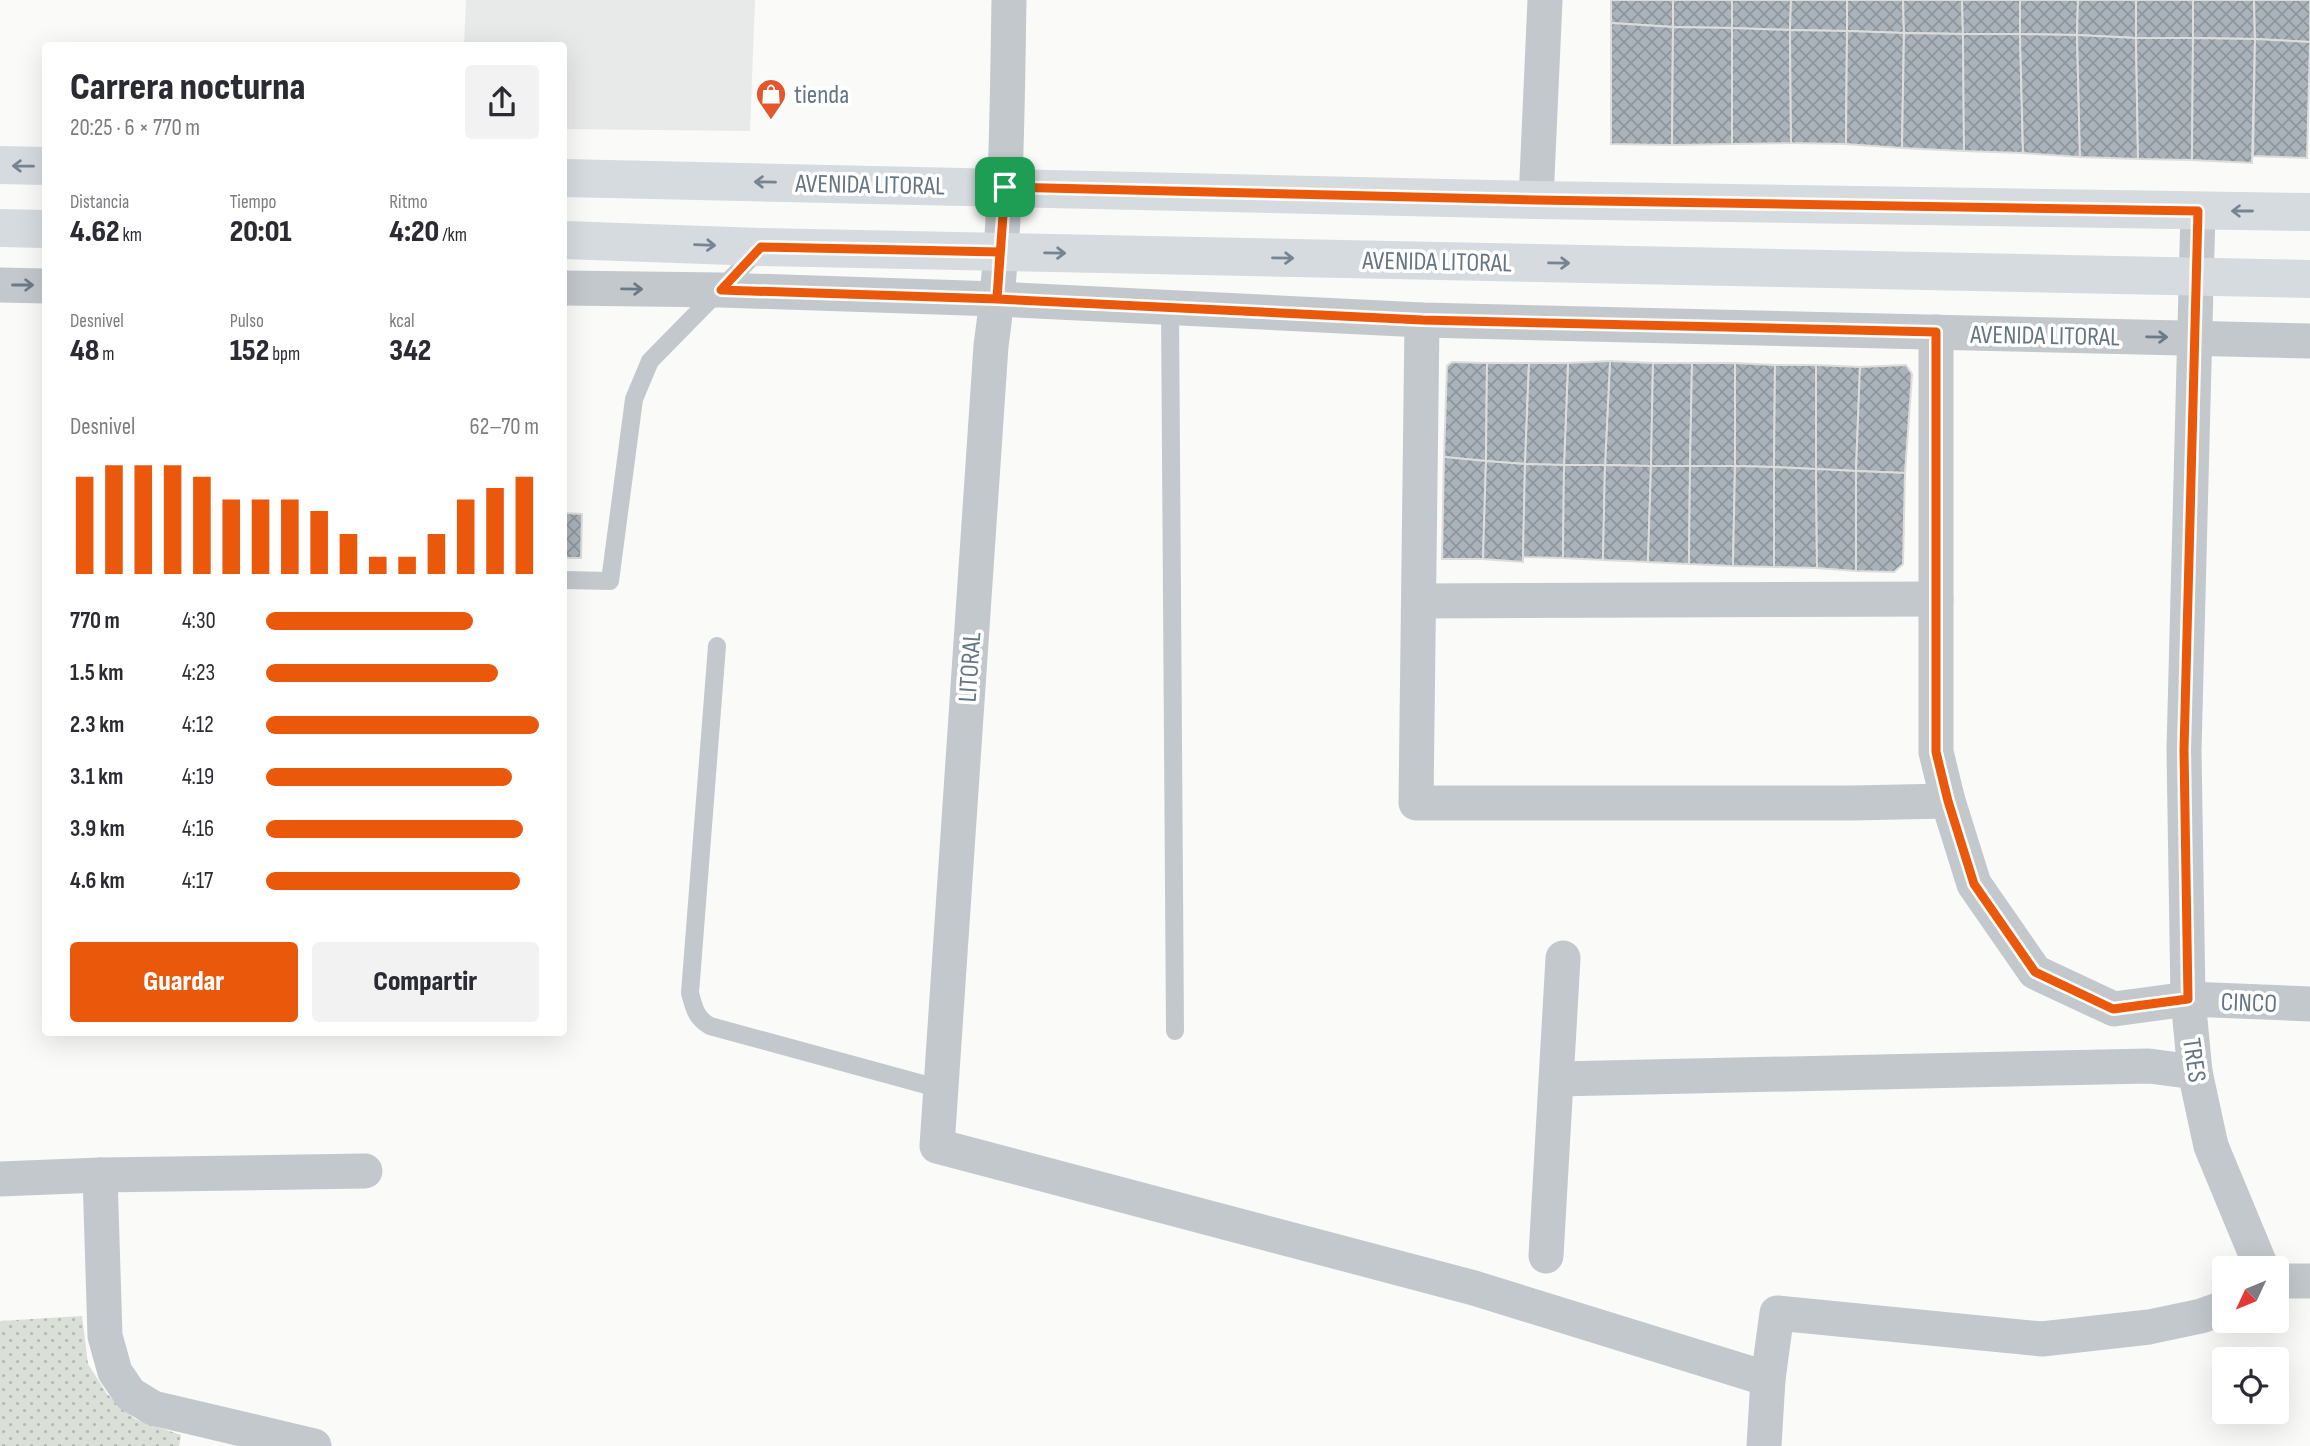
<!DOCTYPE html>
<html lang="es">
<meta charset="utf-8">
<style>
:root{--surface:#fff;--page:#f2f2f3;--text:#2b2b33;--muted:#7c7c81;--accent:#ea580c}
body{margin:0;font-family:"Sofia Sans Condensed",sans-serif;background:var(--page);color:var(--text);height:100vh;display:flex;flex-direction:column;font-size:26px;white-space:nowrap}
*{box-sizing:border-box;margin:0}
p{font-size:23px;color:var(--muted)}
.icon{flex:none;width:38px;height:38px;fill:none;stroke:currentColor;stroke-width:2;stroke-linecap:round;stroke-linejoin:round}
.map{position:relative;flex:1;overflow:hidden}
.side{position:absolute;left:42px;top:42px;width:525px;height:994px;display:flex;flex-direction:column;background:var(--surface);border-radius:7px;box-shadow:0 7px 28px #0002}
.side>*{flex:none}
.needle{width:46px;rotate:226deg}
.buttons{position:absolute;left:2212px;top:1256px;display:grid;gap:14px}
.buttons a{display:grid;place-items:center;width:77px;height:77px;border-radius:7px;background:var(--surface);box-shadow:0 7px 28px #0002;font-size:35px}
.pin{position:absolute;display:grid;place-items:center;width:60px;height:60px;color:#fff;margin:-30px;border-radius:14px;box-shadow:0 4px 10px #0006}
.round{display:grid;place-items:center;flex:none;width:74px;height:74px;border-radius:7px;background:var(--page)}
.overview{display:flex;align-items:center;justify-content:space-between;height:119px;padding:0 28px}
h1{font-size:38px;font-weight:800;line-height:52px}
.metrics{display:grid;grid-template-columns:repeat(3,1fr);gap:10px;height:119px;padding:7px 28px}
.metrics div{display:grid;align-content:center}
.metrics b{font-size:30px;font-weight:800}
.metrics small{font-size:19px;font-weight:400}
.metrics p{font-size:19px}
.chart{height:196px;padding:14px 28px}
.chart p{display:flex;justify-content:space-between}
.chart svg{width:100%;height:126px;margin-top:7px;stroke:var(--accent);stroke-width:6}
.cta{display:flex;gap:14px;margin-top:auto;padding:14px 28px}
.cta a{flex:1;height:80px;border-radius:7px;background:var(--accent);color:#fff;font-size:28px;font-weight:800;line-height:80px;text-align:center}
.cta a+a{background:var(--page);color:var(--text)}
ul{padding:0 28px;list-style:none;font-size:23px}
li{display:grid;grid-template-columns:112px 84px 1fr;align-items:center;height:52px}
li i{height:18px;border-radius:9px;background:var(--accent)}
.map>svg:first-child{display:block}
.built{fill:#e8e9e9}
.grass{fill:url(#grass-dots)}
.building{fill:url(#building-cross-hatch);stroke:#dcdcda;stroke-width:2}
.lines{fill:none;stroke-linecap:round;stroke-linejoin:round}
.service{stroke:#c3c8cc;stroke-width:18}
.minor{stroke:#c3c8cc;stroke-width:35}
.secondary{stroke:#d6dbdf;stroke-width:38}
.oneway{stroke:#768591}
.oneway2{stroke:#6a7a87}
.route-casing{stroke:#fff;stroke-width:14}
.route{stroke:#ea580c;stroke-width:9}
.labels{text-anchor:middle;stroke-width:7;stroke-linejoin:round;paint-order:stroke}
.poi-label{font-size:26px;fill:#657683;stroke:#fff;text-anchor:start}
.street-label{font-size:26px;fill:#657683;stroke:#fff}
</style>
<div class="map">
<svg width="2310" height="1446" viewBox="0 0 2310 1446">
<defs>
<pattern id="grass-dots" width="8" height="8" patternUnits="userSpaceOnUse" patternTransform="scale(1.75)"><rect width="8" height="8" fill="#dadfd7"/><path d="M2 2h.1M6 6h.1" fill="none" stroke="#b4b9b4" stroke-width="1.8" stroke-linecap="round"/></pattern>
<pattern id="building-cross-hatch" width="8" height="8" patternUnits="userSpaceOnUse" patternTransform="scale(1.75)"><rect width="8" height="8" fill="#aab3b9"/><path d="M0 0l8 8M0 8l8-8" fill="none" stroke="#8e969c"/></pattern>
</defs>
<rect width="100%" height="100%" fill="#fafaf8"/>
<path class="built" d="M466 0H755L750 131 564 129V46L464 45Z"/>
<path class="grass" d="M82 1316 88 1364 107 1394 135 1419 181 1435 179 1446H0V1321Z"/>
<g class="building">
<path d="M1611 0H1673V27L1611 23Z"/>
<path d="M1673 0H1732V28L1673 27Z"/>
<path d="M1732 0H1791L1790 30 1732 28Z"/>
<path d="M1791 0H1847V31L1790 30Z"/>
<path d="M1847 0H1903L1904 33 1847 31Z"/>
<path d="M1903 0H1962L1963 34 1904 33Z"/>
<path d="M1962 0H2020V34H1963Z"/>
<path d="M2020 0H2078L2077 35 2020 34Z"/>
<path d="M2078 0H2136V38L2077 35Z"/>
<rect x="2136" y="0" width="57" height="38"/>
<path d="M2193 0H2254L2255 39 2193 38Z"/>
<path d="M2254 0H2310V42L2255 39Z"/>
<path d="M1611 23 1673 27 1672 145 1611 144Z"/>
<path d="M1673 27 1732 28V144L1672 145Z"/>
<path d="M1732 28 1790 30 1791 143 1732 144Z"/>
<path d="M1790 30 1847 31 1846 144 1791 143Z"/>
<path d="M1847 31 1904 33 1902 148 1846 144Z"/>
<path d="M1904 33 1963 34 1964 151 1902 148Z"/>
<path d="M1963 34H2020L2023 153 1964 151Z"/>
<path d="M2020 34 2077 35 2080 157 2023 153Z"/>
<path d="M2077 35 2136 38 2138 159 2080 157Z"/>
<path d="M2136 38H2193L2192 160 2138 159Z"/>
<path d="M2193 38 2255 39 2252 163 2192 160Z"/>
<path d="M2255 39 2310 42 2307 158 2253 156Z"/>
<path d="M1610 361 1653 363 1651 466 1605 465Z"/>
<path d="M1610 361 1605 465H1564L1568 363Z"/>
<path d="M1452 362 1487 363 1486 461 1444 457 1447 366Z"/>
<path d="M1487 363H1529L1525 464 1486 461Z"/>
<path d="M1529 363H1568L1564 465 1525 464Z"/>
<path d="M1653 363H1692L1690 466H1651Z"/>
<path d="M1692 363H1735V466H1690Z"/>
<path d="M1735 363 1775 365 1774 467 1735 466Z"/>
<path d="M1775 365H1816V469L1774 467Z"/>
<path d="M1816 365 1860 367 1856 471 1816 469Z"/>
<path d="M1906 365 1912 374 1905 473 1856 471 1860 367Z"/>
<path d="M1444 457 1486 461 1483 559H1442Z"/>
<path d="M1486 461 1525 464 1523 562 1483 559Z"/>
<path d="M1525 464 1564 465 1563 558 1523 557Z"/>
<path d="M1564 465H1605L1603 560 1563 558Z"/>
<path d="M1605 465 1651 466 1648 562 1603 560Z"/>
<path d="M1651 466H1690L1689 564 1648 562Z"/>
<path d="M1690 466H1735L1733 566 1689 564Z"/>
<path d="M1735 466 1774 467V567L1733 566Z"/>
<path d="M1774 467 1816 469 1817 568 1774 567Z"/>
<path d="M1816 469 1856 471V571L1817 568Z"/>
<path d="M1856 471 1905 473 1903 564 1894 572 1856 571Z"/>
<path d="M564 513 582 514 581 558H564Z"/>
</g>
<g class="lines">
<g class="service">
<path d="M1170 308 1175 1031"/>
<path d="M564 580 610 581 634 399 650 361 759 250"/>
<path d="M717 646 690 993C694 1008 696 1018 710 1026L941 1089"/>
</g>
<g class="minor">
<path d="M1009 0C1007 115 1007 231 991 346L937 1146 1474 1288 1768 1379"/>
<path d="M1536 200 1545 0"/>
<path d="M2198 211 2184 750 2188 999 2195 1072 2211 1146 2262 1269"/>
<path d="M0 285 46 286"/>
<path d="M564 288 721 290 997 299 1422 320 2310 341"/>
<path d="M1422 320 1416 803H1851L1948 801"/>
<path d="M1936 332V752L1948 801 1974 884 2035 972 2114 1009 2188 999 2310 1004"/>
<path d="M1419 601 1936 599"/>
<path d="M1558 1079 2149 1066 2195 1072"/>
<path d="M100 1175 105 1336 115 1372 130 1394 153 1408 314 1446"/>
<path d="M0 1179 100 1175 365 1171"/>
<path d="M1546 1256 1563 958"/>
<path d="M2277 1281H2310"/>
<path d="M1764 1446 1768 1379 1777 1313 2042 1339 2149 1327 2201 1316 2224 1308"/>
</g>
<g class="secondary">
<path d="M0 165 46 166"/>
<path d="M564 178 1536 200 2310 212"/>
<path d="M0 228 46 229"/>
<path d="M564 240 761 247 2310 279"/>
</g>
</g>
<defs><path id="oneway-shaft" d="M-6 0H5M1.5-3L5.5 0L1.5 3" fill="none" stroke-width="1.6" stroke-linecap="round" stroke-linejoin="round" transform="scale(1.75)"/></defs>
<g class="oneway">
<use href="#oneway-shaft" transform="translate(23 166) rotate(-179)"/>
<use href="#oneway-shaft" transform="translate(765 182) rotate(-179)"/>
<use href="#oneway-shaft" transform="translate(2242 211) rotate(-180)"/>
<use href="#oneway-shaft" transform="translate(705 245) rotate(2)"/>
<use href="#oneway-shaft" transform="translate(1055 253) rotate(1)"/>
<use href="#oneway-shaft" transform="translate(1283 258) rotate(1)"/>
<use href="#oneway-shaft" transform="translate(1559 263) rotate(1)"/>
</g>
<g class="oneway2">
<use href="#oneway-shaft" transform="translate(23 285)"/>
<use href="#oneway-shaft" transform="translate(632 289) rotate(1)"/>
<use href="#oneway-shaft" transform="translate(2157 337) rotate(1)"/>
</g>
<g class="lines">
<g class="route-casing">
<path id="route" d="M1005 187 997 299 721 290 761 247 1000 252 997 299 1422 320 1936 332V752L1948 801 1974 884 2035 972 2113 1009 2188 999 2184 750 2198 211 1536 200 1005 187"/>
</g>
<use href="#route" class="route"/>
</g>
<defs>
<g id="shop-pin" transform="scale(1.575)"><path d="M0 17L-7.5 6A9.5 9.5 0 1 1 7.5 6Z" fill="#e4572e" stroke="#fff"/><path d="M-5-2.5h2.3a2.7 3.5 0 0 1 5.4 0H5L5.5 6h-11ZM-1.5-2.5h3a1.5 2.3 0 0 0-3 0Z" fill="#fff"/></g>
</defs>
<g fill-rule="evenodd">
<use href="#shop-pin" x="771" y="94"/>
</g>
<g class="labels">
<g class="poi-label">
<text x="794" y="103">tienda</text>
</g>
<g class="street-label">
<text transform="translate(870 184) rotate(1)" y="9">AVENIDA LITORAL</text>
<text transform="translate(1437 261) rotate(1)" y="9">AVENIDA LITORAL</text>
<text transform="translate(2045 335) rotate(1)" y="9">AVENIDA LITORAL</text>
<text transform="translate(969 667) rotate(-86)" y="9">LITORAL</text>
<text transform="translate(2249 1002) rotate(2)" y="9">CINCO</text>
<text transform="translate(2195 1060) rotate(82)" y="9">TRES</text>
</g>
</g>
</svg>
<div class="buttons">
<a><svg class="needle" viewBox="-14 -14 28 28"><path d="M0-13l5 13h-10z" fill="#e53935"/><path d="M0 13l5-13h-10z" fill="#7c7c81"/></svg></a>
<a><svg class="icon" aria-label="locate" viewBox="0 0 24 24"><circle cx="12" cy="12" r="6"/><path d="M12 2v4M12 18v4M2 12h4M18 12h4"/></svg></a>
</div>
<div class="pin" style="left:1005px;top:187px;background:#1e9e55"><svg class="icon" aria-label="arrive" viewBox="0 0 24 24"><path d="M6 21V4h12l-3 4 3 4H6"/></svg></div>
<section class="side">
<div class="overview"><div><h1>Carrera nocturna</h1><p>20:25 · 6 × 770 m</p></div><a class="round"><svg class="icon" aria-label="share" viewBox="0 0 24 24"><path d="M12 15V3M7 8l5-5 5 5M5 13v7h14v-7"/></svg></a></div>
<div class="metrics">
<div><p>Distancia</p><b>4.62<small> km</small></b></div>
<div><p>Tiempo</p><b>20:01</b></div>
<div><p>Ritmo</p><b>4:20<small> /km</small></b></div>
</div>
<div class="metrics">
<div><p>Desnivel</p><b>48<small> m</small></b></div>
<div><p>Pulso</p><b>152<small> bpm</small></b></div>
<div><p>kcal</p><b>342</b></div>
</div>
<div class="chart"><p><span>Desnivel</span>62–70 m</p>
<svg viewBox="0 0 160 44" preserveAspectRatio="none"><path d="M5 44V10M15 44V6M25 44V6M35 44V6M45 44V10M55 44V18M65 44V18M75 44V18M85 44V22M95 44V30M105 44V38M115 44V38M125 44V30M135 44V18M145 44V14M155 44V10"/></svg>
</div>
<ul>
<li><b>770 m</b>4:30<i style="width:76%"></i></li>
<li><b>1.5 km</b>4:23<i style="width:85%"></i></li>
<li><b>2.3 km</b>4:12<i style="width:100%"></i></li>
<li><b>3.1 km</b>4:19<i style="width:90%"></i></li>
<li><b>3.9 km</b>4:16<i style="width:94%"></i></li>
<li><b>4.6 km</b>4:17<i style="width:93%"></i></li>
</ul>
<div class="cta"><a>Guardar</a><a>Compartir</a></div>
</section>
</div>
